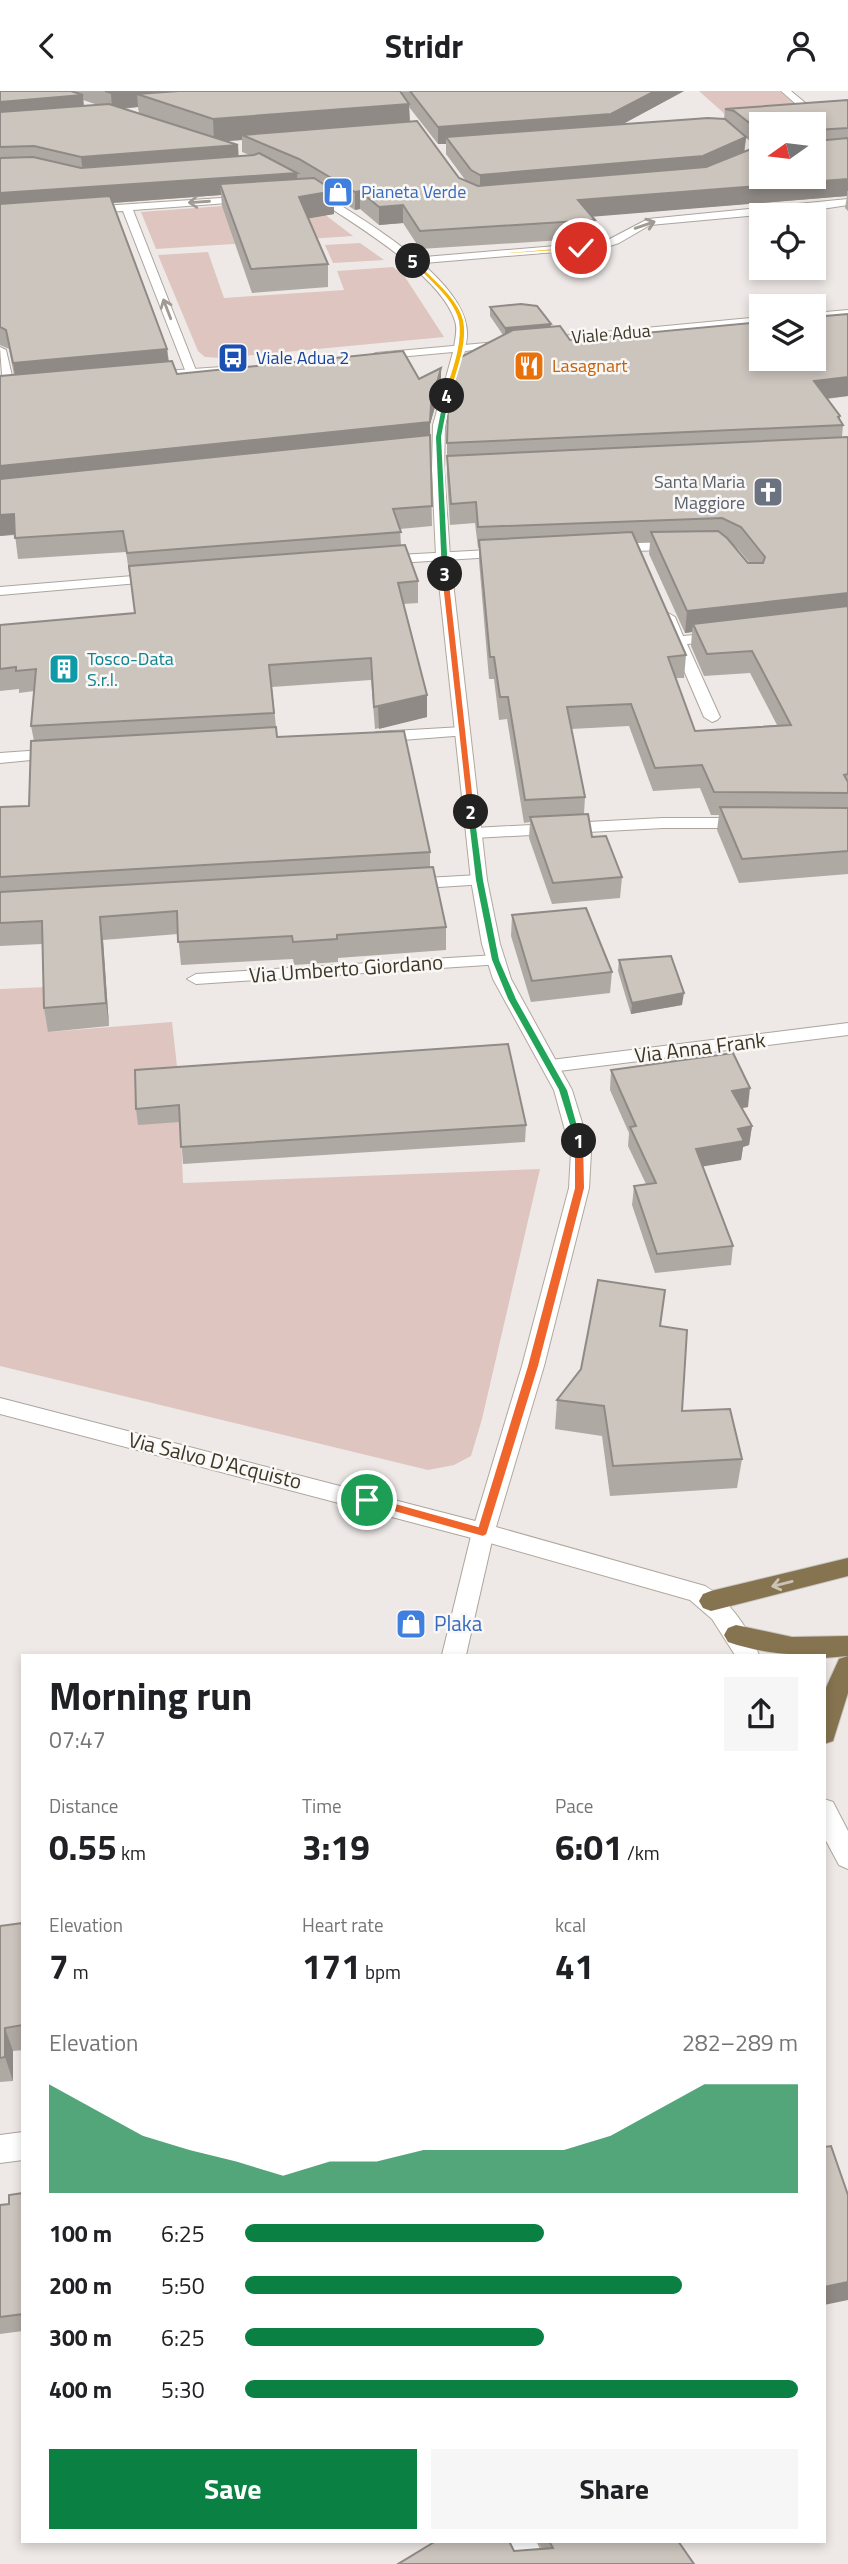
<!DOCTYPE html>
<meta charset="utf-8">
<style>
:root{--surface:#fff;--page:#f6f6f6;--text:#202124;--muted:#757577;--accent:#0b8043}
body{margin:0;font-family:"Titillium Web",sans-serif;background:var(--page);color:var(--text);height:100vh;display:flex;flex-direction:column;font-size:26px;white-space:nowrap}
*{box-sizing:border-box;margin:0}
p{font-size:23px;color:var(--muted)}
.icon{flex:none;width:38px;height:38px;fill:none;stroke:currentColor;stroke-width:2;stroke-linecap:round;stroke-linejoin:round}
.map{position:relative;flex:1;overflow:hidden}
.details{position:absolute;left:21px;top:1563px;width:805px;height:889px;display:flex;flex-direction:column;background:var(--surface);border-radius:0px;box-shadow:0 4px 10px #0003}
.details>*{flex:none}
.needle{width:46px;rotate:256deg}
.buttons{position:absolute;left:749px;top:21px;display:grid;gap:14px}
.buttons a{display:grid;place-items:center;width:77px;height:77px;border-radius:0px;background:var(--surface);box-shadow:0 4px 10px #0003;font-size:35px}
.pin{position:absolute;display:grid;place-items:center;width:60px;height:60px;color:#fff;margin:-30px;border:4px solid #fff;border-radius:50%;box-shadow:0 2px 7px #0007}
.km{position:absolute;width:35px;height:35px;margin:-18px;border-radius:50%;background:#222;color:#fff;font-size:19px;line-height:35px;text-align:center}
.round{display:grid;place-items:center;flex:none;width:74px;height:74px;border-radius:0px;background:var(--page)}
.overview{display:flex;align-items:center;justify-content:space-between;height:119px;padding:0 28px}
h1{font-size:38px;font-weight:700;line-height:52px}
.figures{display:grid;grid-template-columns:repeat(3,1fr);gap:10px;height:119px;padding:7px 28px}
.figures div{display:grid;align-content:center}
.figures b{font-size:35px;font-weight:700}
.figures small{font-size:19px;font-weight:400}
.figures p{font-size:19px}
.chart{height:196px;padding:14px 28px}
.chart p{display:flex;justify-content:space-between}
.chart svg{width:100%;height:126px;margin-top:7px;fill:var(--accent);opacity:.7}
.cta{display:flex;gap:14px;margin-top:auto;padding:14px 28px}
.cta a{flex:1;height:80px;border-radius:0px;background:var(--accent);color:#fff;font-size:28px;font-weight:700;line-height:80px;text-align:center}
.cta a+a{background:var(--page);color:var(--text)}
ul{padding:0 28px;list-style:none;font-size:23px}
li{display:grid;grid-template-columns:112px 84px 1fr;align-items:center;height:52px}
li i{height:18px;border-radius:9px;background:var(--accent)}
header{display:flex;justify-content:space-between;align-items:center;height:91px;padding:0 28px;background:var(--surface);font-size:32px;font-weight:700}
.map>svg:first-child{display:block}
.green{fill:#dec5c0}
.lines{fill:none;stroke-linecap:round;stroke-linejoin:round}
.service-casing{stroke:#aca59d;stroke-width:2}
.minor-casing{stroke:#aca59d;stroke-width:2}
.tertiary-casing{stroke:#aca59d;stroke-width:2}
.secondary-casing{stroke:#b1a89c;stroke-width:2}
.trunk-casing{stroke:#c9c7c2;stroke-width:2}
.service{fill:#fff;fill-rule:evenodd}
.minor{fill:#fff;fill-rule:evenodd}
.tertiary{fill:#fff;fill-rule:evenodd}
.secondary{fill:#fff;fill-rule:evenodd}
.trunk{fill:#867450;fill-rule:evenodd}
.wall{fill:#afa9a3;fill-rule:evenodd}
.shaded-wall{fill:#8f8a85}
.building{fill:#ccc5be;stroke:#8f8a85;stroke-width:2}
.oneway{stroke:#9f9a92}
.oneway2{stroke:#ccc3b4}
.split-1{fill:#f0652b;stroke:#fff;stroke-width:2}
.split-2{fill:#22a559;stroke:#fff;stroke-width:2}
.split-3{fill:#f0652b;stroke:#fff;stroke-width:2}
.split-4{fill:#22a559;stroke:#fff;stroke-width:2}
.split-5{fill:#f5b400;stroke:#fff;stroke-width:2}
.split-6{fill:#f5b400;stroke:#fff;stroke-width:2}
.labels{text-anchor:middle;stroke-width:5;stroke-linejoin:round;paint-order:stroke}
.far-shop-label{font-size:18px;fill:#366cbe;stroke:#faf8f6;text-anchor:start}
.far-street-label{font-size:18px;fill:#3f3625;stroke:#faf8f6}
.far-transit-label{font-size:18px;fill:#164399;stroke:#faf8f6;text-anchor:start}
.far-food-label{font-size:18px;fill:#c56008;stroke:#faf8f6;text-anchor:start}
.far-worship-label{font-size:18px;fill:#5b616d;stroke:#faf8f6;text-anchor:end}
.far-culture-label{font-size:18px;fill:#0d838f;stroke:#faf8f6;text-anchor:start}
.street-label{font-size:21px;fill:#3f3625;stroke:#faf8f6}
.shop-label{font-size:21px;fill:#366cbe;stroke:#faf8f6;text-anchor:start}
</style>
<header><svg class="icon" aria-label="back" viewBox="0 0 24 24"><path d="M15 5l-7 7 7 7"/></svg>Stridr<svg class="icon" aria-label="person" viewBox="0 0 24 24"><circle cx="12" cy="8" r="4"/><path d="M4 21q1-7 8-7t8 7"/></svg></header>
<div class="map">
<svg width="848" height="2473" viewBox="0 0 848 2473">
<rect width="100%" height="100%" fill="#eee9e6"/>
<g class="green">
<path d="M699 0H779L805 22 727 25Z"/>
<path d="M289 110 311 113 353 145 156 158 141 121Z"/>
<path d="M360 152 384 169 333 172 325 154Z"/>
<path d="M208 161 224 207 344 199 337 180 393 176 405 186 444 246 222 267 205 266 198 260 158 164Z"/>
<path d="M47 896 48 941 172 931 179 993 183 1092 540 1078 482 1328 471 1365 454 1374 428 1379 0 1275V898Z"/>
</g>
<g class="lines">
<g class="service-casing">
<g id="service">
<path d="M781 0H791L809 15 848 14V20H804Z"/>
<path d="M848 108V114L822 118 650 134 619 152 604 157 412 173 407 170 412 167 604 151 648 128Z"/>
</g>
</g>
<g class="minor-casing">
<g id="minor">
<path d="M307 98H315C357 126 489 198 464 259L454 257C455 248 458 238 455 230 441 183 348 129 307 102Z"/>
<path d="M251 105 256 108 255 110 133 119 197 282 187 284 123 120 87 122 82 119 87 116Z"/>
<path d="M0 256 6 259 15 298 9 302 3 298Z"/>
<path d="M677 451 682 452V458L637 460 630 456 637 452Z"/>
<path d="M506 458 511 459V465L381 473 374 469 381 465Z"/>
<path d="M157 483 164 487 162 490 0 504V496Z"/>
<path d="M668 522 675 526 683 545 717 542 724 546 717 550 687 553 720 626 717 629 712 631 704 626 661 526Z"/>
<path d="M462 636 470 641 467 644 376 651 368 646 376 641Z"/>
<path d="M57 658 62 660 65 663 62 666 0 672V662Z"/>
<path d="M663 727H745L753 732 745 737H663L474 747 466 742 474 737Z"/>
<path d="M479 784 485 785 487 789 485 793 408 798 400 793 408 788Z"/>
<path d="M496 864 502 865 505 869 502 873 196 893 187 888 196 883Z"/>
<path d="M848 932V944L551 981 542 975 551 969Z"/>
<path d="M483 1432 491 1435 494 1441 466 1564H442L472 1441 475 1435Z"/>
<path d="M23 2041V2069L0 2072V2044Z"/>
<path d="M501 2450H536L548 2473H512Z"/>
</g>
</g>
<g class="tertiary-casing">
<path id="tertiary" d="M0 1307 483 1432 491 1435 494 1441 491 1447 483 1450 0 1323Z"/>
</g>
<g class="secondary-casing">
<g id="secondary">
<path d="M848 219V225L814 228V222Z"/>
<path d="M761 226V232L540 253 534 250 540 247Z"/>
<path d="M508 250 512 251V255L465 260 445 334 444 379 450 465 487 789 500 853 511 888 572 999 591 1061 589 1097 544 1275 496 1436 705 1495C731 1511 748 1537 759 1564H735L712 1528 690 1509 483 1450 475 1447 472 1441 522 1275 569 1097 571 1061 554 999 493 888 482 853 471 789 436 465 432 379 433 334 453 261 376 268 370 265 376 262Z"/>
<path d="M236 275 240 276V280L150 289 144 285 150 281Z"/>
<path d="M824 1708 833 1711 848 1740V1778L839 1774 824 1746Z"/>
</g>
</g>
<g class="trunk-casing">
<g id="trunk">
<path d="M848 1467V1485L711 1520 703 1517 699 1510 703 1503 711 1500Z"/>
<path d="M736 1534 792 1546 848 1545V1602L833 1650 824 1653V1601L839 1568 848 1565 824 1567V1564C790 1564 760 1562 728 1551L724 1544 728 1537Z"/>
</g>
</g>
<use href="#service" class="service"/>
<use href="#minor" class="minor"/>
<use href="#tertiary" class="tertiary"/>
<use href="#secondary" class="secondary"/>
<use href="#trunk" class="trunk"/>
</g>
<g class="wall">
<path d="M0 0H400L402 3V0H684L623 33 724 28 725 18 848 9V120L845 117 847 105 592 125 595 129 594 147 420 158 403 132 379 134 360 118 355 119 334 106V123L308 127 328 173V196L252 202 222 115 221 104 113 112 167 258 169 270 177 283 419 288 441 296 430 333 432 435 400 438 401 454 418 490V512L403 513 427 604V626L375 638 371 589 272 596 277 646 430 761V776L446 836V859L338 867V871L294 874 293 868 181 874 178 843 103 849 109 935 48 941 44 917 42 853 0 855V716L29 715 34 650 31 635 34 600 19 602V598L0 600V534L135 522 126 461 18 468 15 444 0 445 14 284 9 258 0 254ZM83 9 98 14 84 15ZM138 16 139 23 123 18ZM409 16 438 53H446V63L466 90 459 87 410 31ZM761 33 814 86H761ZM746 47 757 56 744 61ZM242 49V61L252 65 238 66V54L226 50Z"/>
<path d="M490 216 551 236 570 249 848 305 827 308 840 325V329L843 334 842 346H848V783L739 792 717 739 719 724H711L700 697 653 700 629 635 571 638 585 706 584 723 592 746 622 786 620 807 552 813 529 747 530 731 524 732 507 628 499 629 494 588H489L479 470V457H478L475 432 450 434 447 385V352L503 244 490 225ZM636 451H650L649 463 685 542 692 541 691 555 704 585 750 582 777 634 695 640 676 587H684L686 564ZM735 456 738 458 750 472H748Z"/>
<path d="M512 824 612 881 610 902 531 911 511 845Z"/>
<path d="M619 869 682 914 631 923 618 880Z"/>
<path d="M135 979 526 1034 525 1051 183 1073 180 1031 138 1034 136 1018Z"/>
<path d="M611 979 748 1016 742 1017 752 1035 749 1054 743 1056 741 1069 703 1075 733 1155 731 1174 655 1182 632 1114 634 1095 646 1093 628 1055 629 1042 610 999Z"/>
<path d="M660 1236 682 1320 742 1368 737 1397 610 1405 602 1345 555 1338 557 1309Z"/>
<path d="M23 1832V1959L13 1960V1990L0 1991V1835Z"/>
<path d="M23 2102V2240L0 2243V2114L9 2113Z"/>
<path d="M436 2450H509L514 2460 542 2458 537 2450H678L694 2473H398Z"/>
</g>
<g class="shaded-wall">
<path d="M135 0H338L137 3 138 16 112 18 111 2Z"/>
<path d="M655 0H684L610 40 446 46V53H438V36Z"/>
<path d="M83 4 84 20 0 27V11Z"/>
<path d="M409 13 410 36 242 44V49L214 51 213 28Z"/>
<path d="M746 46 744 63 701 82 480 101V84Z"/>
<path d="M238 54 239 71 83 83 81 66Z"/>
<path d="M297 82 298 99 220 93 221 104 0 120V102Z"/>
<path d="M848 88V100H847V105L577 127 578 109Z"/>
<path d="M334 100V123L300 129 299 106Z"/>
<path d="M360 100V118L355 119V101Z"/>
<path d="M403 114V132L379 134V116Z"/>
<path d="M551 233 550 242 505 247V237Z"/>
<path d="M167 258 169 277 16 291 13 272Z"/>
<path d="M441 277V296L430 333V351L0 395V375L431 314Z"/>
<path d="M848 286V305L812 309 814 290Z"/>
<path d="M14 423 17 443 0 445V424Z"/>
<path d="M848 502V523L693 533 692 541 685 542 687 520Z"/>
<path d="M427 604V626L379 638 378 616Z"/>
<path d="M100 826 103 849 109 935 106 912Z"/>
<path d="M684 902 682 914 631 923 632 912Z"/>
<path d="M750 997 748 1016 730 1019 732 1000Z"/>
<path d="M752 1035 749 1054 743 1056 741 1069 694 1077 696 1058 738 1038Z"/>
<path d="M5 1937 13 1960V1990L5 1966Z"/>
<path d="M848 2191V2209L824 2214V2196Z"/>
</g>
<g class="building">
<path d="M0 0H71L83 4 0 11Z"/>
<path d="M105 0H135L111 2Z"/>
<path d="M179 0H400L409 13 213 28 137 3Z"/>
<path d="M410 0H655L611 23 438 36Z"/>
<path d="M848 9V37L816 39 814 46V33H761V41L734 20 725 18Z"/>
<path d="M109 13 238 54 81 66 34 55 0 56V21Z"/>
<path d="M708 27 725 28 746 46 703 65 480 84 471 79 446 46Z"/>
<path d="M417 30 459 87 478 95 706 76 761 54V86H814V47L816 50 848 47V88L578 109 595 129 420 140 403 114 379 116 360 100 355 101 299 68 242 44Z"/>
<path d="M259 62 297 82 0 102V67L33 66 81 77 254 64Z"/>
<path d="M314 87 334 100 299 106 328 173 251 178 220 93Z"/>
<path d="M110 105 167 258 13 272 6 239 0 236V113Z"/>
<path d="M521 213 537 215 551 233 505 237 490 216Z"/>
<path d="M848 223V286L814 290 840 325 838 326 843 334 447 352 448 315 461 266 513 239 560 235 570 249 761 231V268H814V226Z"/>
<path d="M403 260 419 288 441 277 431 314 430 331 0 375V285L172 270 177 283Z"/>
<path d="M430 344 432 415 393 418 401 441 127 462 123 440 15 447 14 423 0 424V388Z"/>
<path d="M848 346V502L687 520 651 441 718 440 727 447 748 472H763L765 466 741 436 722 427 478 436 476 411 451 413 447 365Z"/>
<path d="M632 441 686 564 668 566 695 640 791 634 752 560 707 563 693 533 848 515V683L844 684 848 691V702L714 701 702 674 655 677 631 613 567 616 585 706 525 709 508 606H500L494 566H490L479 449Z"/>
<path d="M405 454 418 490 398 492 427 604 374 616 371 567 269 574 274 622 31 635 36 578 16 580V576L0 578V534L135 522 129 475Z"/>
<path d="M276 636 277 646 404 640 430 761 0 786V716L29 715 31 650Z"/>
<path d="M720 716 848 717V760L742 768Z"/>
<path d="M588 723 592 746 606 745 622 786 553 792 530 726Z"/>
<path d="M433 776 446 836 337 844V848L293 851 292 845 178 851 177 820 100 826 106 912 44 917 42 830 0 832V801Z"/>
<path d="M586 817 612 881 532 890 512 824Z"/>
<path d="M671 865 684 902 632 912 619 869Z"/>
<path d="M508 953 526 1034 181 1056 179 1014 136 1018 135 979Z"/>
<path d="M733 962 750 997 732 1000 752 1035 738 1038 744 1050 696 1058 733 1155 657 1163 634 1095 656 1092 630 1036 636 1035 611 979Z"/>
<path d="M598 1189 665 1199 660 1235 687 1239 682 1320 730 1318 742 1368 613 1375 604 1315 557 1309 581 1278Z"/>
<path d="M23 1832V1934L5 1937V1966L0 1967V1835Z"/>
<path d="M831 2055 848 2104V2191L824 2196V2056Z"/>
<path d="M23 2102V2223L0 2226V2114L9 2113V2104Z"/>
<path d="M436 2450H509L514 2460 553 2457 549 2450H678L694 2473H398Z"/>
</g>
<defs><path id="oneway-shaft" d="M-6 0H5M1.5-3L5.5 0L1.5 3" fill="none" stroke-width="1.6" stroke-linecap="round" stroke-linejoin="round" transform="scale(1.75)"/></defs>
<g class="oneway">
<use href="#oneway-shaft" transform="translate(199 111) rotate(176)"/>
<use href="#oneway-shaft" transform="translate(645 134) rotate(-19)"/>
<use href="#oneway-shaft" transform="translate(167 218) rotate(-111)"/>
</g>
<use class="oneway2" href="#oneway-shaft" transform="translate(782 1493) rotate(166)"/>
<path class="split-1" d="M579 1047 584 1050 585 1097 539 1275 487 1444 483 1446 362 1412 360 1409 367 1404 478 1435 527 1275 574 1097V1050Z"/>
<path class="split-2" d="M471 719 475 721 484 789 500 869 517 908 568 999 583 1053 574 1050 558 999 507 908 491 869 475 789 467 721Z"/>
<path class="split-3" d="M445 481 449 483 475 721 471 724 467 721 441 483Z"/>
<path class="split-4" d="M447 303 450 305 442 346 449 483 445 485 441 483 435 346 443 305Z"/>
<path class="split-5" d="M415 169C431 185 458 206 464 229 469 253 456 283 450 305L447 307 443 305C450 282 462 254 458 230 453 207 425 187 411 170Z"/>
<path class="split-6" d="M581 155 583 158 411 170 413 169Z"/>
<defs>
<g id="shop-square" transform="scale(1.575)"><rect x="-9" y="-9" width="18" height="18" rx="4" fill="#3f7fe0" stroke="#faf8f6"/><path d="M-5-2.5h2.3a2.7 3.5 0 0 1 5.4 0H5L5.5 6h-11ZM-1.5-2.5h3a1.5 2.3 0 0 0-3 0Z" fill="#fff"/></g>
<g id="bus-square" transform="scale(1.575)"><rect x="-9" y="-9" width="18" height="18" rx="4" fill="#1a4fb4" stroke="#faf8f6"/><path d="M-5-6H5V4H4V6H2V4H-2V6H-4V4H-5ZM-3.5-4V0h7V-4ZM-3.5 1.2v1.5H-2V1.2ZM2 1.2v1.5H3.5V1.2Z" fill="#fff"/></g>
<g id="restaurant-square" transform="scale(1.575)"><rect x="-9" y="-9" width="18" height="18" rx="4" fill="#e8710a" stroke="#faf8f6"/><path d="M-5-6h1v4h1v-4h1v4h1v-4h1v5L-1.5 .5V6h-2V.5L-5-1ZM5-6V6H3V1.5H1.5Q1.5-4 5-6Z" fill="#fff"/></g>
<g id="church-square" transform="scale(1.575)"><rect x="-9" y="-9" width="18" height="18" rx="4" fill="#6b7280" stroke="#faf8f6"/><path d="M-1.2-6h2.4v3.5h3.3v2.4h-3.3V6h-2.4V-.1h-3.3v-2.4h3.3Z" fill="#fff"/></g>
<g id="building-square" transform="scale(1.575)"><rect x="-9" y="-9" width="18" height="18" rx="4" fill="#0f9aa8" stroke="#faf8f6"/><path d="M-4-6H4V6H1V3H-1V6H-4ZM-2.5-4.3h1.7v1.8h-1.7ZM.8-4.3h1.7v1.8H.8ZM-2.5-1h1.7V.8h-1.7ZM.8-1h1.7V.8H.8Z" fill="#fff"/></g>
</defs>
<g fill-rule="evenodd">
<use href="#shop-square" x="338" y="101"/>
<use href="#bus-square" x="233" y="267"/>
<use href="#restaurant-square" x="529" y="275"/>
<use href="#church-square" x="768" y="401"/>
<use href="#building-square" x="64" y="578"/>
<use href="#shop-square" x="411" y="1533"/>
</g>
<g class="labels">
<g class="far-shop-label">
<text x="361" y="107">Pianeta Verde</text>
</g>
<g class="far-street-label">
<text transform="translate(611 243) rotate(-5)" y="6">Viale Adua</text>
</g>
<g class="far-transit-label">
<text x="256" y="273">Viale Adua 2</text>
</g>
<g class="far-food-label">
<text x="552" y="281">Lasagnart</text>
</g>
<g class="far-worship-label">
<text x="745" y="397">Santa Maria<tspan x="745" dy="21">Maggiore</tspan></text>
</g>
<g class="far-culture-label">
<text x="87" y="574">Tosco-Data<tspan x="87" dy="21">S.r.l.</tspan></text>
</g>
<g class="street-label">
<text transform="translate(346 878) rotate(-4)" y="7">Via Umberto Giordano</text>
<text transform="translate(700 957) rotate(-7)" y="7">Via Anna Frank</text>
<text transform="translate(215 1370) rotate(14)" y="7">Via Salvo D'Acquisto</text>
</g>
<g class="shop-label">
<text x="434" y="1540">Plaka</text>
</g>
</g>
</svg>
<div class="buttons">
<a><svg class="needle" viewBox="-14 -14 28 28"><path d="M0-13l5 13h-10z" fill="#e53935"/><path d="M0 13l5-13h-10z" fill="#757577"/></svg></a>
<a><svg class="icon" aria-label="locate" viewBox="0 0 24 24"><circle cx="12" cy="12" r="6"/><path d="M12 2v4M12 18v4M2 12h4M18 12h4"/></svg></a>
<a><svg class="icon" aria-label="layers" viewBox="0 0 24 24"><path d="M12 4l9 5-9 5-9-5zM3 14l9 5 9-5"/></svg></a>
</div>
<div class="pin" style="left:367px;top:1409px;background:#1e9e55"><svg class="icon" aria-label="arrive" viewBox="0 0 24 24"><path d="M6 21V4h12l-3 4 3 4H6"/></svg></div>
<div class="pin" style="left:581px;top:157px;background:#d93025"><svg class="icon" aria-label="check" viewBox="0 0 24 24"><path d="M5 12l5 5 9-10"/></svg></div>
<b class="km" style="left:579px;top:1050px">1</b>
<b class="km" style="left:471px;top:721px">2</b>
<b class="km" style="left:445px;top:483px">3</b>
<b class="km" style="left:447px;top:305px">4</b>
<b class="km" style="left:413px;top:170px">5</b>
<section class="details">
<div class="overview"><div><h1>Morning run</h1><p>07:47</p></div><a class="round"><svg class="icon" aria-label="share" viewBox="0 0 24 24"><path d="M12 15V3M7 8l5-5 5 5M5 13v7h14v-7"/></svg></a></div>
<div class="figures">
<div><p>Distance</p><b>0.55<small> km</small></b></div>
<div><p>Time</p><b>3:19</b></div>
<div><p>Pace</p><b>6:01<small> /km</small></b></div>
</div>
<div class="figures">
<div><p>Elevation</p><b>7<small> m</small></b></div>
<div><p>Heart rate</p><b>171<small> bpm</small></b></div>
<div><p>kcal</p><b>41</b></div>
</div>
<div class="chart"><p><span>Elevation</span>282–289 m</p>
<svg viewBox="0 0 160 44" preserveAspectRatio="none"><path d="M0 44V6L10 15L20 24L30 29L40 33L50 38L60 33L70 33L80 29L90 29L100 29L110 29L120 24L130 15L140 6L150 6L160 6V44z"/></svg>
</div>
<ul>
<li><b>100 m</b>6:25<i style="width:54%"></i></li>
<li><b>200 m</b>5:50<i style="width:79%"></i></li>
<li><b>300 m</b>6:25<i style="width:54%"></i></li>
<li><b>400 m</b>5:30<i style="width:100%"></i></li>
</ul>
<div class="cta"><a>Save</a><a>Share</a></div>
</section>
</div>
